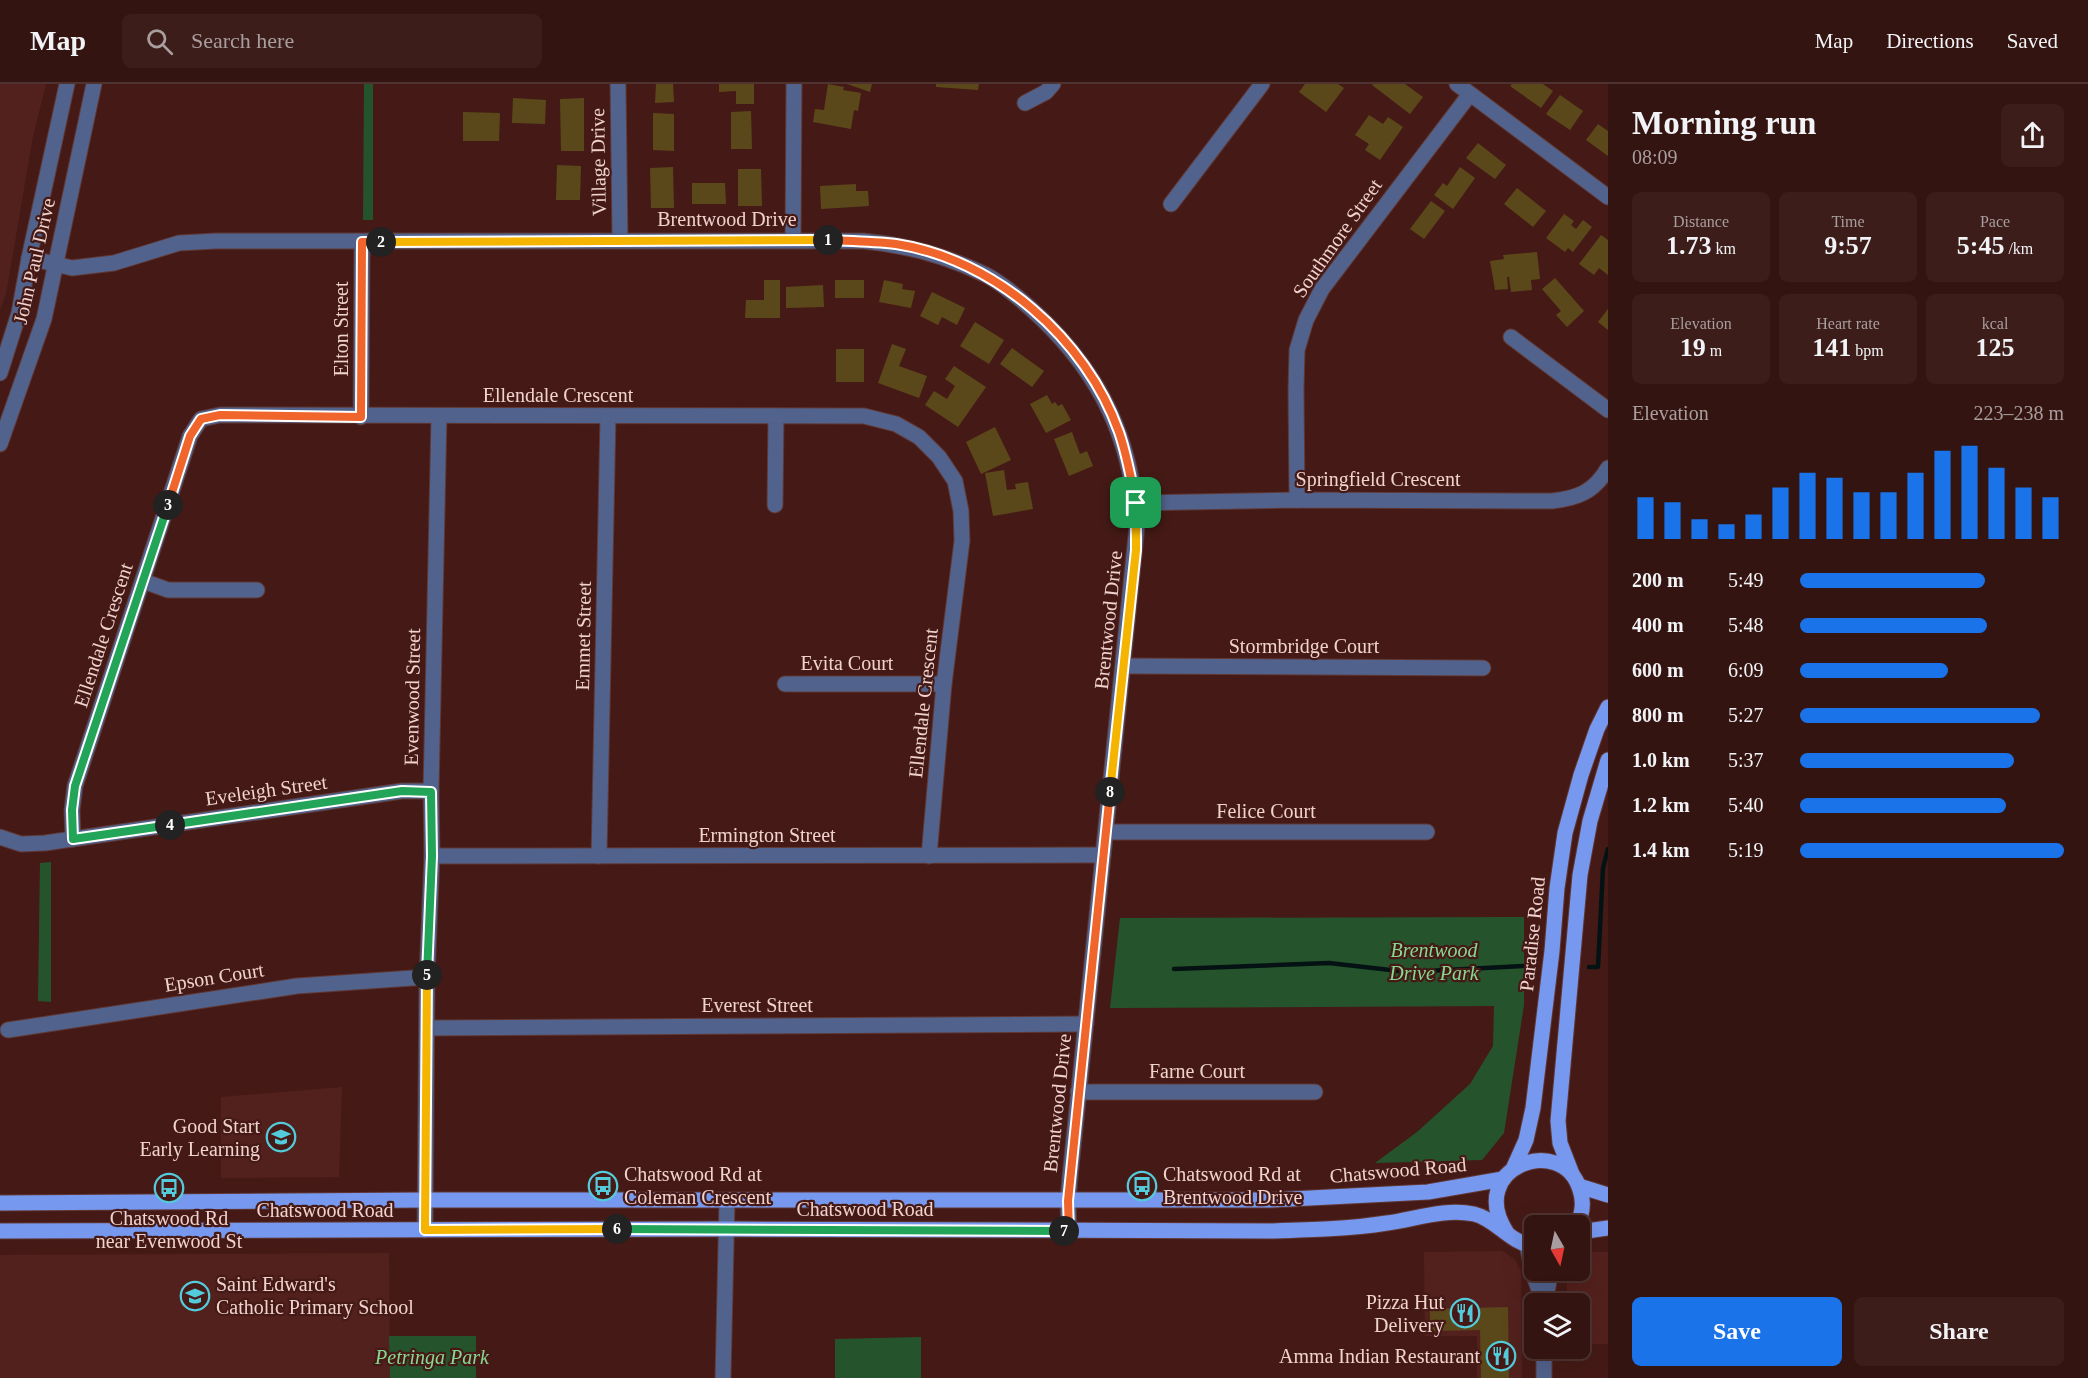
<!DOCTYPE html>
<meta charset="utf-8">
<style>
:root{--surface:#341410;--page:#3c1d19;--text:#f1f3f6;--muted:#a99e9f;--line:#4e3330;--accent:#1a73e8}
body{margin:0;font-family:Georgia,serif;background:var(--page);color:var(--text);height:100vh;display:flex;flex-direction:column;font-size:22px;white-space:nowrap}
*{box-sizing:border-box;margin:0}
p{font-size:20px;color:var(--muted)}
.icon{flex:none;width:33px;height:33px;fill:none;stroke:currentColor;stroke-width:2;stroke-linecap:round;stroke-linejoin:round}
.map{position:relative;flex:1;overflow:hidden}
.panel{display:flex;flex-direction:column;background:var(--surface);width:480px}
.panel>*{flex:none}
.needle{width:39px;rotate:171deg}
.controls{position:absolute;left:1524px;top:1131px;display:grid;gap:12px}
.controls a{display:grid;place-items:center;width:66px;height:66px;border-radius:9px;background:var(--surface);box-shadow:0 6px 24px #0002,0 0 0 2px var(--line);font-size:30px}
.pin{position:absolute;display:grid;place-items:center;width:51px;height:51px;color:#fff;margin:-26px;border-radius:12px;box-shadow:0 3px 9px #0006}
.km{position:absolute;width:30px;height:30px;margin:-15px;border-radius:50%;background:#222;color:#fff;font-size:16px;line-height:30px;text-align:center}
.round{display:grid;place-items:center;flex:none;width:63px;height:63px;border-radius:9px;background:var(--page)}
.overview{display:flex;align-items:center;justify-content:space-between;height:102px;padding:0 24px}
h1{font-size:33px;font-weight:700;line-height:45px}
.stats{display:grid;grid-template-columns:repeat(3,1fr);gap:9px;height:102px;padding:6px 24px}
.stats div{display:grid;align-content:center;border-radius:9px;background:var(--page);text-align:center}
.stats b{font-size:26px;font-weight:700}
.stats small{font-size:16px;font-weight:400}
.stats p{font-size:16px}
.chart{height:168px;padding:12px 24px}
.chart p{display:flex;justify-content:space-between}
.chart svg{width:100%;height:108px;margin-top:6px;stroke:var(--accent);stroke-width:6}
.primary-button{display:flex;gap:12px;margin-top:auto;padding:12px 24px}
.primary-button a{flex:1;height:69px;border-radius:9px;background:var(--accent);color:#fff;font-size:24px;font-weight:700;line-height:69px;text-align:center}
.primary-button a+a{background:var(--page);color:var(--text)}
ul{padding:0 24px;list-style:none;font-size:20px}
li{display:grid;grid-template-columns:96px 72px 1fr;align-items:center;height:45px}
li i{height:15px;border-radius:8px;background:var(--accent)}
header{display:flex;align-items:center;gap:36px;box-sizing:border-box;height:84px;padding:0 30px;background:var(--surface);border-bottom:2px solid var(--line)}
header strong{font-size:28px}
nav{display:flex;gap:33px;margin-inline-start:auto;font-size:21px}
.search{width:420px;height:54px;background:var(--page);display:flex;align-items:center;gap:15px;box-sizing:border-box;padding:0 21px;border-radius:9px;color:var(--muted);font-size:22px}
main{display:flex;flex:1;min-height:0}
.map>svg:first-child{display:block}
.built{fill:#53211d}
.green{fill:#25542c}
.lines{fill:none;stroke-linecap:round;stroke-linejoin:round}
.stream{stroke:#051214;stroke-width:4.5}
.building{fill:#5b481a}
.minor-casing{stroke:#603733;stroke-width:17}
.major-casing{stroke:#603733;stroke-width:17}
.minor{stroke:#51628c;stroke-width:15}
.major{stroke:#7798ef;stroke-width:15}
.split-1-casing{stroke:#fff;stroke-width:12}
.split-2-casing{stroke:#fff;stroke-width:12}
.split-3-casing{stroke:#fff;stroke-width:12}
.split-4-casing{stroke:#fff;stroke-width:12}
.split-5-casing{stroke:#fff;stroke-width:12}
.split-6-casing{stroke:#fff;stroke-width:12}
.split-7-casing{stroke:#fff;stroke-width:12}
.split-8-casing{stroke:#fff;stroke-width:12}
.split-9-casing{stroke:#fff;stroke-width:12}
.split-1{stroke:#f0652b;stroke-width:8}
.split-2{stroke:#f5b400;stroke-width:8}
.split-3{stroke:#f0652b;stroke-width:8}
.split-4{stroke:#22a559;stroke-width:8}
.split-5{stroke:#22a559;stroke-width:8}
.split-6{stroke:#f5b400;stroke-width:8}
.split-7{stroke:#22a559;stroke-width:8}
.split-8{stroke:#f0652b;stroke-width:8}
.split-9{stroke:#f5b400;stroke-width:8}
.labels{text-anchor:middle;stroke-width:4.5;stroke-linejoin:round;paint-order:stroke}
.street-label{font-size:20px;fill:#f0d2ce;stroke:#451a16}
.park-label{font-size:20px;font-style:italic;fill:#87d891;stroke:#451a16}
.poi-label{font-size:20px;fill:#f0d2ce;stroke:#451a16;text-anchor:end}
</style>
<header>
<strong>Map</strong>
<div class="search"><svg class="icon" aria-label="search" viewBox="0 0 24 24"><circle cx="10" cy="10" r="6"/><path d="M15 15l6 6"/></svg>Search here</div>
<nav><a>Map</a><a>Directions</a><a>Saved</a></nav>
</header>
<main>
<div class="map">
<svg width="1608" height="1294" viewBox="0 0 1608 1294">
<rect width="100%" height="100%" fill="#451a16"/>
<g class="built">
<path d="M0 0H46L33 52 6 210 0 226Z"/>
<path d="M342 1003 339 1093 221 1094V1013Z"/>
<path d="M1503 1167 1515 1176 1521 1187 1522 1294H1477V1252H1425L1424 1168Z"/>
<path d="M1586 1168H1608V1260H1580V1220L1567 1219V1187L1580 1186V1170Z"/>
<path d="M389 1169 390 1294H0V1171Z"/>
</g>
<g class="green">
<path d="M364 0H373V136H363Z"/>
<path d="M51 778V918L38 917 40 779Z"/>
<path d="M1524 833V921L1504 1049 1482 1076 1375 1079 1417 1048 1470 1000 1493 962 1494 922 1110 924 1120 834Z"/>
<path d="M389 1252H476V1294H390Z"/>
<path d="M921 1253V1294H835V1255Z"/>
</g>
<g class="lines">
<g class="stream">
<path d="M1589 883H1598L1603 784 1608 765"/>
<path d="M1174 885 1329 879 1408 888 1523 882"/>
</g>
</g>
<g class="building">
<path d="M656 0H673L674 18 655 19Z"/>
<path d="M719 0H754V20H736V7L719 8Z"/>
<path d="M828 0 844 3 843 6 861 9 858 27 854 26 851 45 813 38 815 25 824 26Z"/>
<path d="M847 0H872L870 8Z"/>
<path d="M936 0H979L978 6 936 3Z"/>
<path d="M1305 0H1338L1344 4 1326 28 1299 8Z"/>
<path d="M1373 0H1405L1423 13 1410 30 1372 1Z"/>
<path d="M1512 0H1543L1553 7 1541 24 1510 2Z"/>
<path d="M1560 11 1583 27 1570 46 1546 30Z"/>
<path d="M513 14 546 16 545 40 512 39Z"/>
<path d="M584 14V67H561L560 15Z"/>
<path d="M751 27 752 65H731V28Z"/>
<path d="M463 28 500 29 499 57H463Z"/>
<path d="M653 29 674 30V67L653 66Z"/>
<path d="M1369 31 1383 40 1388 33 1403 43 1380 76 1365 66 1369 60 1355 51Z"/>
<path d="M1598 40 1608 47V72L1586 56Z"/>
<path d="M1478 59 1506 81 1495 95 1466 74Z"/>
<path d="M557 81 581 82 580 116H556Z"/>
<path d="M673 83 674 124H651L650 84Z"/>
<path d="M1460 83 1475 94 1453 125 1434 111 1443 99 1447 102Z"/>
<path d="M738 85H761L762 122H738Z"/>
<path d="M692 99H725L726 120H692Z"/>
<path d="M856 100V107H868L869 122 821 125 820 102Z"/>
<path d="M1517 104 1546 127 1533 143 1504 120Z"/>
<path d="M1431 117 1445 127 1424 155 1410 145Z"/>
<path d="M1564 130 1574 137 1571 141 1576 145 1583 136 1592 143 1573 168 1568 164 1565 168 1546 154Z"/>
<path d="M1601 151 1608 156V191L1599 184 1594 191 1579 180Z"/>
<path d="M1537 168 1540 195 1531 196 1532 206 1511 208 1509 193H1507L1508 205 1495 206 1490 177 1504 175 1503 171Z"/>
<path d="M1555 194 1584 227 1567 243 1556 231 1561 227 1542 205Z"/>
<path d="M764 196H780V234H745L746 216H764Z"/>
<rect x="835" y="196" width="29" height="18"/>
<path d="M884 196 903 200 902 205 915 207 911 224 879 218Z"/>
<path d="M823 201 824 223 786 224V203Z"/>
<path d="M932 208 965 224 957 241 942 233 938 241 920 232Z"/>
<path d="M1608 225V246L1598 238Z"/>
<path d="M975 238 1004 256 989 280 960 262Z"/>
<path d="M892 260 906 265 899 282 927 292 919 314 878 299Z"/>
<path d="M1012 264 1044 287 1032 303 1000 280Z"/>
<rect x="836" y="265" width="28" height="33"/>
<path d="M954 282 986 303 958 343 925 321 934 307 947 315 955 302 945 295Z"/>
<path d="M1047 311 1052 320 1055 318 1058 322 1062 320 1071 336 1046 349 1030 320Z"/>
<path d="M995 343 1011 376 981 390 966 358Z"/>
<path d="M1072 348 1080 370 1087 367 1093 382 1069 392 1054 355Z"/>
<path d="M1004 386 1007 406 1016 405 1015 400 1028 398 1033 425 993 432 985 389Z"/>
<path d="M1508 1223 1509 1294H1481L1480 1246 1430 1247V1225Z"/>
</g>
<g class="lines">
<g class="minor-casing">
<g id="minor">
<path d="M618 0 620 156"/>
<path d="M1457 0 1608 113"/>
<path d="M1025 19 1046 8 1053 0"/>
<path d="M1171 120 1262 0"/>
<path d="M793 156 794 0"/>
<path d="M29 174 72 184 114 179 179 159 216 157H863C907 161 947 172 986 191 1005 201 1024 218 1040 233 1102 292 1132 357 1137 442L1070 1093 1068 1117 1069 1147"/>
<path d="M1511 253 1608 326"/>
<path d="M0 289 19 229 29 174 67 0"/>
<path d="M361 333 362 158"/>
<path d="M0 360 44 235 94 0"/>
<path d="M1297 416 1296 305 1297 266 1306 236 1322 205 1470 10"/>
<path d="M1136 419 1297 416 1552 417C1578 414 1594 408 1608 384"/>
<path d="M775 421 776 332"/>
<path d="M143 497 168 506H257"/>
<path d="M1124 582 1483 584"/>
<path d="M785 600H944"/>
<path d="M1106 748H1427"/>
<path d="M0 753 21 760 45 759 402 707H431"/>
<path d="M73 755 72 726 75 702 190 352 201 335 220 331 864 332 896 340 919 353 939 373 955 397 961 427 962 457 944 600 929 772"/>
<path d="M432 772 1103 771"/>
<path d="M599 772 608 333"/>
<path d="M427 944 1086 940"/>
<path d="M8 946 297 902 427 893"/>
<path d="M1078 1008H1315"/>
<path d="M425 1146 427 893 432 772 431 707 439 332"/>
<path d="M1527 1161 1533 1189 1544 1220"/>
<path d="M1545 1219 1551 1186"/>
<path d="M1544 1264V1294"/>
<path d="M723 1294 727 1117"/>
</g>
</g>
<g class="major-casing">
<g id="major">
<path d="M1513 1085 1526 1056 1533 1024 1552 867 1557 804 1565 749 1581 691 1597 645 1608 623"/>
<path d="M1572 1090 1560 1059 1558 1037 1580 791 1590 737 1608 676"/>
<path d="M1579 1102 1608 1111"/>
<path d="M0 1119 425 1116H1271L1428 1108 1503 1095"/>
<path d="M0 1147 727 1145 1272 1147C1310 1146 1349 1145 1387 1139 1416 1135 1445 1124 1474 1130 1496 1135 1511 1160 1534 1162"/>
<path d="M1580 1148 1608 1144"/>
<path d="M1507 1149C1464 1083 1563 1048 1580 1106 1584 1118 1583 1130 1576 1142"/>
</g>
</g>
<use href="#minor" class="minor"/>
<use href="#major" class="major"/>
</g>
<g class="lines">
<g class="split-1-casing">
<path id="split-1" d="M828 156C850 157 873 157 896 160 995 175 1086 255 1119 348 1127 371 1131 395 1136 419"/>
</g>
<g class="split-2-casing">
<path id="split-2" d="M381 158 828 156"/>
</g>
<g class="split-3-casing">
<path id="split-3" d="M168 421 190 352 201 335 220 331 361 333 362 158H381"/>
</g>
<g class="split-4-casing">
<path id="split-4" d="M168 421 75 702 72 726 73 755 170 741"/>
</g>
<g class="split-5-casing">
<path id="split-5" d="M170 741 402 707 431 708 432 772 427 891"/>
</g>
<g class="split-6-casing">
<path id="split-6" d="M427 891 425 1146 617 1145"/>
</g>
<g class="split-7-casing">
<path id="split-7" d="M617 1145 1064 1147"/>
</g>
<g class="split-8-casing">
<path id="split-8" d="M1064 1147H1069L1068 1117 1110 708"/>
</g>
<g class="split-9-casing">
<path id="split-9" d="M1110 708 1136 466V419"/>
</g>
<use href="#split-1" class="split-1"/>
<use href="#split-2" class="split-2"/>
<use href="#split-3" class="split-3"/>
<use href="#split-4" class="split-4"/>
<use href="#split-5" class="split-5"/>
<use href="#split-6" class="split-6"/>
<use href="#split-7" class="split-7"/>
<use href="#split-8" class="split-8"/>
<use href="#split-9" class="split-9"/>
</g>
<defs>
<g id="school-ring" transform="scale(1.5)"><circle r="9.5" fill="#451a16" stroke="#53cbdb" stroke-width="1.5"/><path d="M0-5L7-2L0 1L-7-2ZM-4 1L0 2.5L4 1V4Q0 6-4 4Z" fill="#53cbdb"/></g>
<g id="bus-ring" transform="scale(1.5)"><circle r="9.5" fill="#451a16" stroke="#53cbdb" stroke-width="1.5"/><path d="M-5-6H5V4H4V6H2V4H-2V6H-4V4H-5ZM-3.5-4V0h7V-4ZM-3.5 1.2v1.5H-2V1.2ZM2 1.2v1.5H3.5V1.2Z" fill="#53cbdb"/></g>
<g id="restaurant-ring" transform="scale(1.5)"><circle r="9.5" fill="#451a16" stroke="#53cbdb" stroke-width="1.5"/><path d="M-5-6h1v4h1v-4h1v4h1v-4h1v5L-1.5 .5V6h-2V.5L-5-1ZM5-6V6H3V1.5H1.5Q1.5-4 5-6Z" fill="#53cbdb"/></g>
</defs>
<g fill-rule="evenodd">
<use href="#school-ring" x="281" y="1053"/>
<use href="#bus-ring" x="603" y="1102"/>
<use href="#bus-ring" x="1142" y="1102"/>
<use href="#bus-ring" x="169" y="1104"/>
<use href="#school-ring" x="195" y="1212"/>
<use href="#restaurant-ring" x="1465" y="1229"/>
<use href="#restaurant-ring" x="1501" y="1272"/>
</g>
<g class="labels">
<g class="street-label">
<text transform="translate(598 78) rotate(-91)" y="7">Village Drive</text>
<text x="727" y="142">Brentwood Drive</text>
<text transform="translate(1337 154) rotate(-55)" y="7">Southmore Street</text>
<text transform="translate(34 177) rotate(-77)" y="7">John Paul Drive</text>
<text transform="translate(341 245) rotate(-90)" y="7">Elton Street</text>
<text x="558" y="318">Ellendale Crescent</text>
<text x="1378" y="402">Springfield Crescent</text>
<text transform="translate(1108 536) rotate(-84)" y="7">Brentwood Drive</text>
<text transform="translate(103 551) rotate(-72)" y="7">Ellendale Crescent</text>
<text transform="translate(583 552) rotate(-89)" y="7">Emmet Street</text>
<text x="1304" y="569">Stormbridge Court</text>
<text x="847" y="586">Evita Court</text>
<text transform="translate(412 613) rotate(-89)" y="7">Evenwood Street</text>
<text transform="translate(923 619) rotate(-84)" y="7">Ellendale Crescent</text>
<text transform="translate(266 706) rotate(-8)" y="7">Eveleigh Street</text>
<text x="1266" y="734">Felice Court</text>
<text x="767" y="758">Ermington Street</text>
<text transform="translate(1532 850) rotate(-84)" y="7">Paradise Road</text>
<text transform="translate(214 893) rotate(-9)" y="7">Epson Court</text>
<text x="757" y="928">Everest Street</text>
<text x="1197" y="994">Farne Court</text>
<text transform="translate(1057 1019) rotate(-84)" y="7">Brentwood Drive</text>
<text transform="translate(1398 1086) rotate(-5)" y="7">Chatswood Road</text>
<text x="865" y="1132">Chatswood Road</text>
<text x="325" y="1133">Chatswood Road</text>
</g>
<g class="park-label">
<text x="1434" y="873">Brentwood<tspan x="1434" dy="23">Drive Park</tspan></text>
<text x="432" y="1280">Petringa Park</text>
</g>
<g class="poi-label">
<text x="260" y="1049">Good Start<tspan x="260" dy="23">Early Learning</tspan></text>
<text x="624" y="1097" text-anchor="start">Chatswood Rd at<tspan x="624" dy="23">Coleman Crescent</tspan></text>
<text x="1163" y="1097" text-anchor="start">Chatswood Rd at<tspan x="1163" dy="23">Brentwood Drive</tspan></text>
<text x="169" y="1141" text-anchor="middle">Chatswood Rd<tspan x="169" dy="23">near Evenwood St</tspan></text>
<text x="216" y="1207" text-anchor="start">Saint Edward's<tspan x="216" dy="23">Catholic Primary School</tspan></text>
<text x="1444" y="1225">Pizza Hut<tspan x="1444" dy="23">Delivery</tspan></text>
<text x="1480" y="1279">Amma Indian Restaurant</text>
</g>
</g>
</svg>
<div class="controls">
<a><svg class="needle" viewBox="-14 -14 28 28"><path d="M0-13l5 13h-10z" fill="#e53935"/><path d="M0 13l5-13h-10z" fill="#a99e9f"/></svg></a>
<a><svg class="icon" aria-label="layers" viewBox="0 0 24 24"><path d="M12 4l9 5-9 5-9-5zM3 14l9 5 9-5"/></svg></a>
</div>
<div class="pin" style="left:1136px;top:419px;background:#1e9e55"><svg class="icon" aria-label="arrive" viewBox="0 0 24 24"><path d="M6 21V4h12l-3 4 3 4H6"/></svg></div>
<b class="km" style="left:828px;top:156px">1</b>
<b class="km" style="left:381px;top:158px">2</b>
<b class="km" style="left:168px;top:421px">3</b>
<b class="km" style="left:170px;top:741px">4</b>
<b class="km" style="left:427px;top:891px">5</b>
<b class="km" style="left:617px;top:1145px">6</b>
<b class="km" style="left:1064px;top:1147px">7</b>
<b class="km" style="left:1110px;top:708px">8</b>
</div>
<section class="panel">
<div class="overview"><div><h1>Morning run</h1><p>08:09</p></div><a class="round"><svg class="icon" aria-label="share" viewBox="0 0 24 24"><path d="M12 15V3M7 8l5-5 5 5M5 13v7h14v-7"/></svg></a></div>
<div class="stats">
<div><p>Distance</p><b>1.73<small> km</small></b></div>
<div><p>Time</p><b>9:57</b></div>
<div><p>Pace</p><b>5:45<small> /km</small></b></div>
</div>
<div class="stats">
<div><p>Elevation</p><b>19<small> m</small></b></div>
<div><p>Heart rate</p><b>141<small> bpm</small></b></div>
<div><p>kcal</p><b>125</b></div>
</div>
<div class="chart"><p><span>Elevation</span>223–238 m</p>
<svg viewBox="0 0 160 44" preserveAspectRatio="none"><path d="M5 44V27M15 44V29M25 44V36M35 44V38M45 44V34M55 44V23M65 44V17M75 44V19M85 44V25M95 44V25M105 44V17M115 44V8M125 44V6M135 44V15M145 44V23M155 44V27"/></svg>
</div>
<ul>
<li><b>200 m</b>5:49<i style="width:70%"></i></li>
<li><b>400 m</b>5:48<i style="width:71%"></i></li>
<li><b>600 m</b>6:09<i style="width:56%"></i></li>
<li><b>800 m</b>5:27<i style="width:91%"></i></li>
<li><b>1.0 km</b>5:37<i style="width:81%"></i></li>
<li><b>1.2 km</b>5:40<i style="width:78%"></i></li>
<li><b>1.4 km</b>5:19<i style="width:100%"></i></li>
</ul>
<div class="primary-button"><a>Save</a><a>Share</a></div>
</section>
</main>
